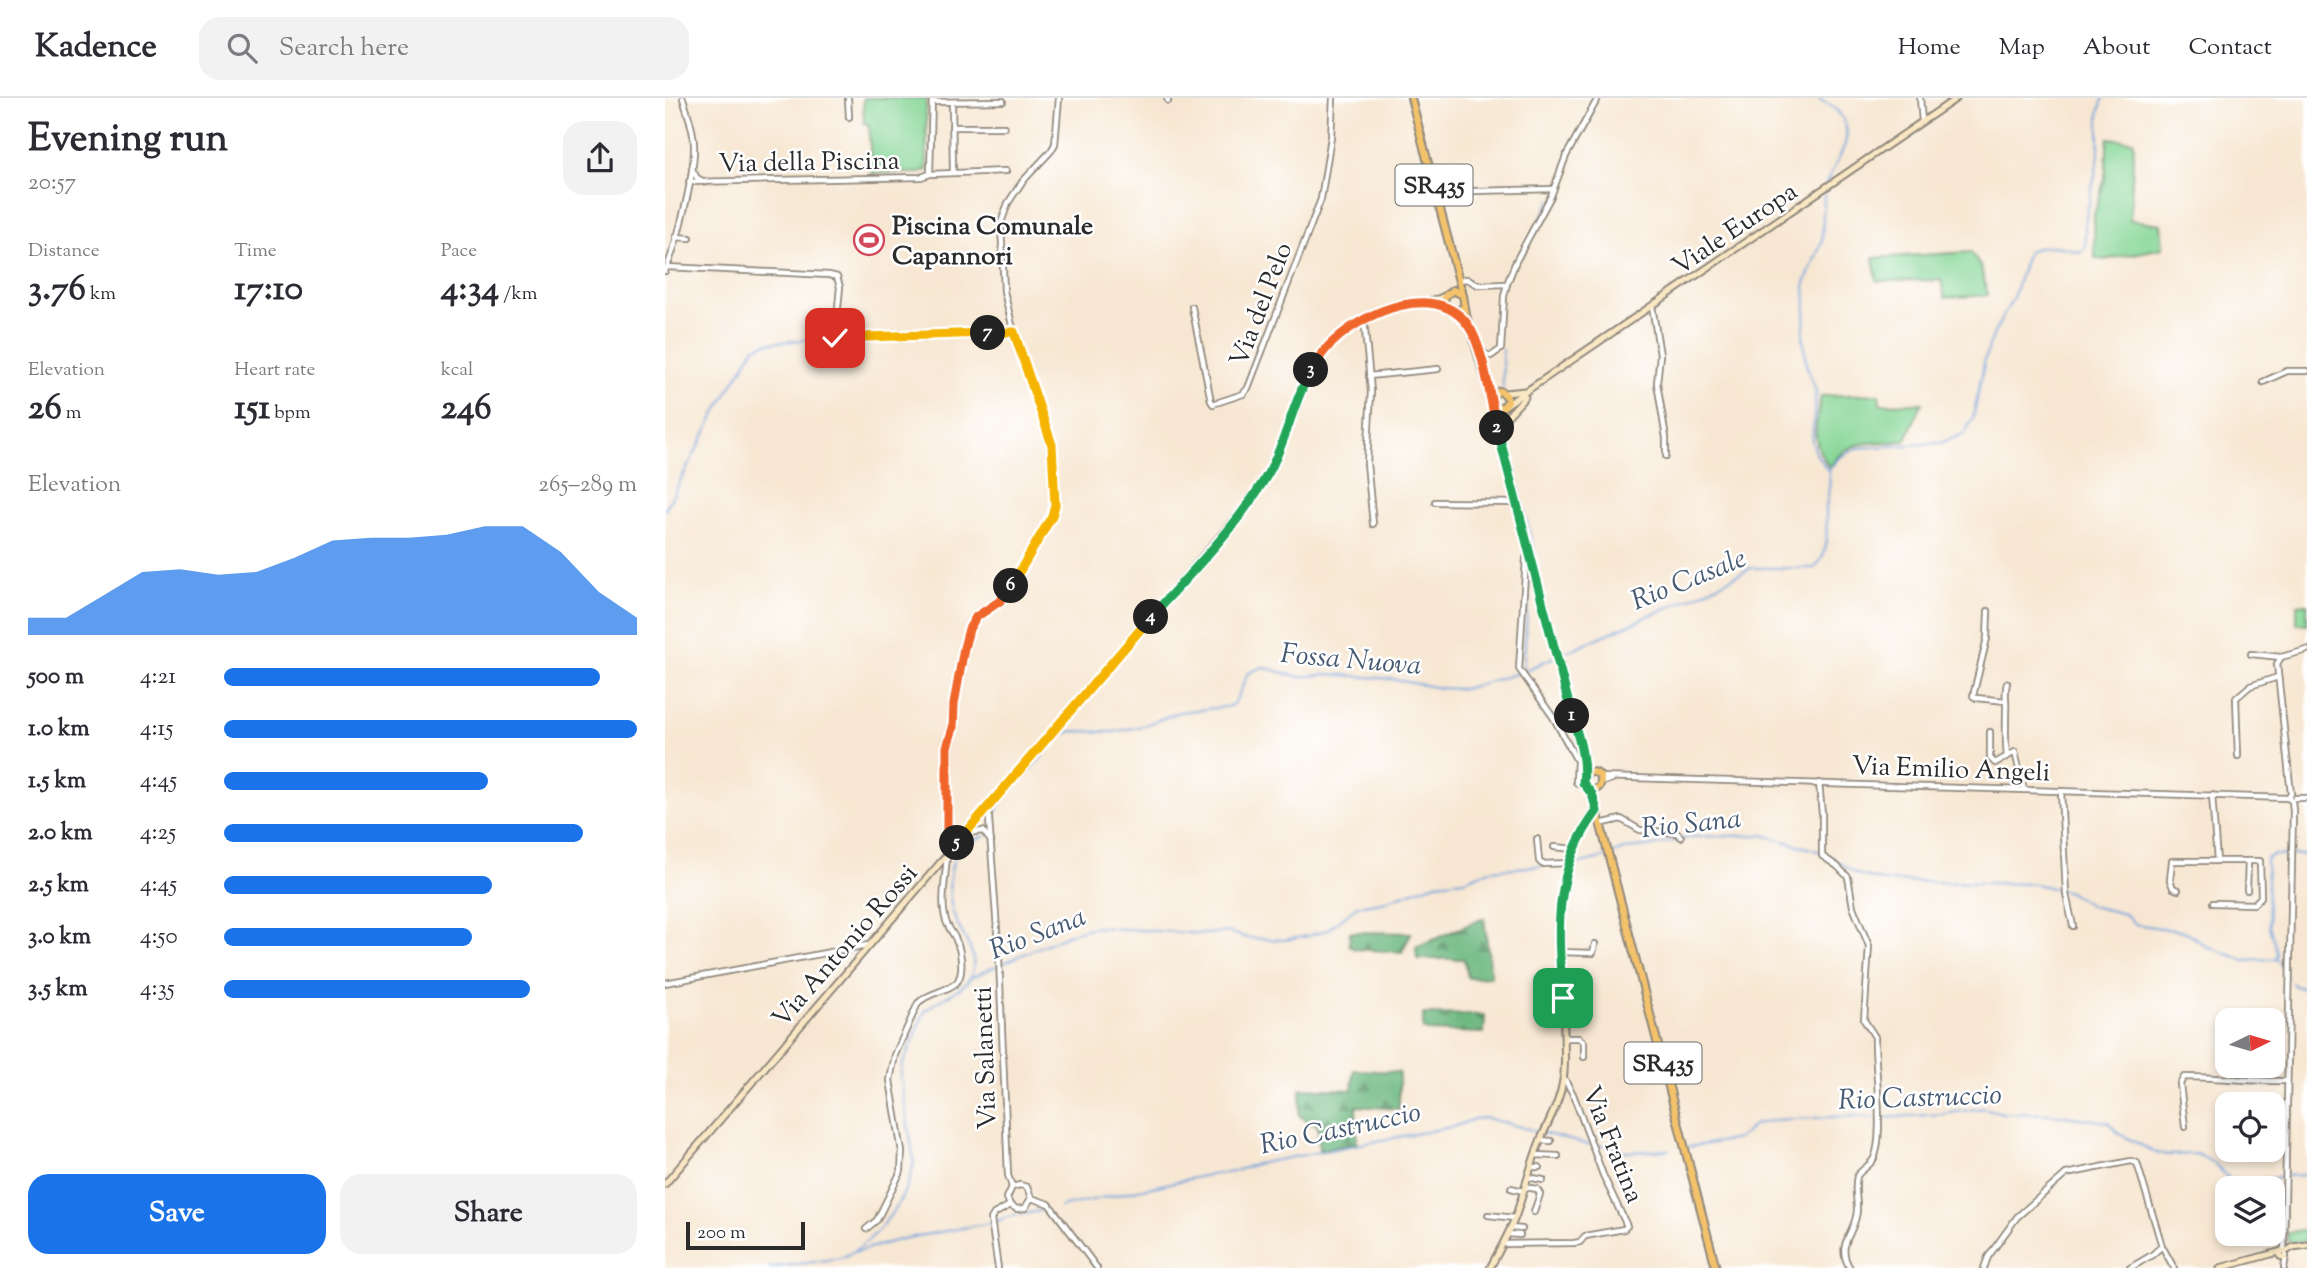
<!DOCTYPE html>
<meta charset="utf-8">
<style>
:root{--surface:#fff;--page:#f2f2f3;--text:#2b2b33;--muted:#7c7c81;--line:#e1e1e2;--accent:#1a73e8}
body{margin:0;font-family:"Sorts Mill Goudy",serif;background:var(--page);color:var(--text);height:100vh;display:flex;flex-direction:column;font-size:26px;white-space:nowrap}
*{box-sizing:border-box;margin:0}
p{font-size:23px;color:var(--muted)}
.icon{flex:none;width:38px;height:38px;fill:none;stroke:currentColor;stroke-width:2;stroke-linecap:round;stroke-linejoin:round}
.map{position:relative;flex:1;overflow:hidden}
.sheet{display:flex;flex-direction:column;background:var(--surface);width:665px}
.sheet>*{flex:none}
.needle{width:46px;rotate:85deg}
.controls{position:absolute;left:1550px;top:910px;display:grid;gap:14px}
.controls a{display:grid;place-items:center;width:70px;height:70px;border-radius:14px;background:var(--surface);box-shadow:0 4px 10px #0003;font-size:35px}
.scale{position:absolute;left:21px;bottom:18px;width:119px;box-sizing:border-box;padding-left:7px;border:4px solid #2b2b2b;border-top:0;font-size:19px;line-height:24px;white-space:nowrap;color:#2b2b2b;-webkit-text-stroke:5px #fff;paint-order:stroke}
.pin{position:absolute;display:grid;place-items:center;width:60px;height:60px;color:#fff;margin:-30px;border-radius:14px;box-shadow:0 4px 10px #0006}
.km{position:absolute;width:35px;height:35px;margin:-18px;border-radius:50%;background:#222;color:#fff;font-size:19px;line-height:35px;text-align:center}
.round{display:grid;place-items:center;flex:none;width:74px;height:74px;border-radius:21px;background:var(--page)}
.headline{display:flex;align-items:center;justify-content:space-between;height:119px;padding:0 28px}
h1{font-size:38px;font-weight:700;line-height:52px}
.metrics{display:grid;grid-template-columns:repeat(3,1fr);gap:10px;height:119px;padding:7px 28px}
.metrics div{display:grid;align-content:center}
.metrics b{font-size:35px;font-weight:700}
.metrics small{font-size:19px;font-weight:400}
.metrics p{font-size:19px}
.chart{height:196px;padding:14px 28px}
.chart p{display:flex;justify-content:space-between}
.chart svg{width:100%;height:126px;margin-top:7px;fill:var(--accent);opacity:.7}
.button{display:flex;gap:14px;margin-top:auto;padding:14px 28px}
.button a{flex:1;height:80px;border-radius:21px;background:var(--accent);color:#fff;font-size:28px;font-weight:700;line-height:80px;text-align:center}
.button a+a{background:var(--page);color:var(--text)}
ul{padding:0 28px;list-style:none;font-size:23px}
li{display:grid;grid-template-columns:112px 84px 1fr;align-items:center;height:52px}
li i{height:18px;border-radius:9px;background:var(--accent)}
header{display:flex;align-items:center;gap:42px;box-sizing:border-box;height:98px;padding:0 35px;background:var(--surface);border-bottom:2px solid var(--line)}
header strong{font-size:33px}
nav{display:flex;gap:38px;margin-inline-start:auto;font-size:24px}
.search{width:490px;height:63px;background:var(--page);display:flex;align-items:center;gap:18px;box-sizing:border-box;padding:0 24px;border-radius:21px;color:var(--muted);font-size:26px}
main{display:flex;flex:1;min-height:0}
.map>svg:first-child{display:block}
.green{fill:#86d696;stroke:#588060;stroke-width:2}
.forest{fill:url(#forest-firs);stroke:#4c7155;stroke-width:2}
.lines{fill:none;stroke-linecap:round;stroke-linejoin:round}
.stream{stroke:#72a1db;stroke-width:2}
.street-casing{stroke:#91897e;stroke-width:8}
.secondary-casing{stroke:#91897e;stroke-width:9}
.primary-casing{stroke:#91897e;stroke-width:10}
.street{stroke:#fff;stroke-width:4.5}
.secondary{stroke:#fae7c3;stroke-width:5}
.primary{stroke:#f3c26a;stroke-width:6}
.split-1-casing{stroke:#fff;stroke-width:14}
.split-2-casing{stroke:#fff;stroke-width:14}
.split-3-casing{stroke:#fff;stroke-width:14}
.split-4-casing{stroke:#fff;stroke-width:14}
.split-5-casing{stroke:#fff;stroke-width:14}
.split-6-casing{stroke:#fff;stroke-width:14}
.split-7-casing{stroke:#fff;stroke-width:14}
.split-8-casing{stroke:#fff;stroke-width:14}
.split-1{stroke:#22a559;stroke-width:9}
.split-2{stroke:#22a559;stroke-width:9}
.split-3{stroke:#f0652b;stroke-width:9}
.split-4{stroke:#22a559;stroke-width:9}
.split-5{stroke:#f5b400;stroke-width:9}
.split-6{stroke:#f0652b;stroke-width:9}
.split-7{stroke:#f5b400;stroke-width:9}
.split-8{stroke:#f5b400;stroke-width:9}
.labels{text-anchor:middle;stroke-width:5;stroke-linejoin:round;paint-order:stroke}
.shield{fill:#fff;stroke:#6b6b6b;stroke-width:2}
.shield-label{font-size:24px;font-weight:bold;fill:#2b2b2b}
.street-label{font-size:26px;fill:#2b2b2b;stroke:#fff}
.poi-label{font-size:26px;font-weight:bold;fill:#2b2b2b;stroke:#fff;text-anchor:start}
.water-label{font-size:28px;font-style:italic;fill:#475a71;stroke:#fff}
</style>
<header>
<strong>Kadence</strong>
<div class="search"><svg class="icon" aria-label="search" viewBox="0 0 24 24"><circle cx="10" cy="10" r="6"/><path d="M15 15l6 6"/></svg>Search here</div>
<nav><a>Home</a><a>Map</a><a>About</a><a>Contact</a></nav>
</header>
<main>
<section class="sheet">
<div class="headline"><div><h1>Evening run</h1><p>20:57</p></div><a class="round"><svg class="icon" aria-label="share" viewBox="0 0 24 24"><path d="M12 15V3M7 8l5-5 5 5M5 13v7h14v-7"/></svg></a></div>
<div class="metrics">
<div><p>Distance</p><b>3.76<small> km</small></b></div>
<div><p>Time</p><b>17:10</b></div>
<div><p>Pace</p><b>4:34<small> /km</small></b></div>
</div>
<div class="metrics">
<div><p>Elevation</p><b>26<small> m</small></b></div>
<div><p>Heart rate</p><b>151<small> bpm</small></b></div>
<div><p>kcal</p><b>246</b></div>
</div>
<div class="chart"><p><span>Elevation</span>265–289 m</p>
<svg viewBox="0 0 160 44" preserveAspectRatio="none"><path d="M0 44V38L10 38L20 30L30 22L40 21L50 23L60 22L70 17L80 11L90 10L100 10L110 9L120 6L130 6L140 15L150 29L160 38V44z"/></svg>
</div>
<ul>
<li><b>500 m</b>4:21<i style="width:91%"></i></li>
<li><b>1.0 km</b>4:15<i style="width:100%"></i></li>
<li><b>1.5 km</b>4:45<i style="width:64%"></i></li>
<li><b>2.0 km</b>4:25<i style="width:87%"></i></li>
<li><b>2.5 km</b>4:45<i style="width:65%"></i></li>
<li><b>3.0 km</b>4:50<i style="width:60%"></i></li>
<li><b>3.5 km</b>4:35<i style="width:74%"></i></li>
</ul>
<div class="button"><a>Save</a><a>Share</a></div>
</section>
<div class="map">
<svg width="1642" height="1170" viewBox="0 0 1642 1170">
<defs>
<pattern id="forest-firs" width="22" height="20" patternUnits="userSpaceOnUse" patternTransform="scale(1.75)"><rect width="22" height="20" fill="#6cb77f"/><path d="M5 1l3.5 6h-7zM16 11l3.5 6h-7z" fill="#599568"/></pattern>
</defs>
<rect width="100%" height="100%" fill="#fff"/>
<filter id="ink" filterUnits="userSpaceOnUse"><feTurbulence type="fractalNoise" baseFrequency=".0143" numOctaves="2"/><feDisplacementMap in="SourceGraphic" scale="14" xChannelSelector="R" yChannelSelector="G"/><feConvolveMatrix kernelMatrix="1 2 1 2 8 2 1 2 1" color-interpolation-filters="sRGB"/></filter>
<filter id="wash" filterUnits="userSpaceOnUse"><feTurbulence type="fractalNoise" baseFrequency=".00686" numOctaves="4" result="noise"/><feDisplacementMap in="SourceGraphic" scale="28" xChannelSelector="R" yChannelSelector="G"/><feGaussianBlur stdDeviation="1.57" result="paint"/><feColorMatrix in="noise" values="0 0 0 0 0 0 0 0 0 0 0 0 0 0 0 0 0 1.4 0 .05"/><feComposite in="paint" operator="in"/></filter>
<g filter="url(#wash)">
<rect width="100%" height="100%" fill="#f7e7d2"/>
<g class="green">
<path d="M198 0H261L262 72 255 75H206L204 27 199 25Z"/>
<path d="M1443 40 1469 43 1465 122 1496 126 1498 150 1439 162 1430 160 1429 117 1440 80Z"/>
<path d="M1306 154 1316 170 1323 197 1280 200 1276 182 1212 183 1208 160Z"/>
<path d="M1214 296 1215 306 1257 305 1240 343C1209 346 1181 339 1165 370 1145 345 1150 327 1156 298Z"/>
<path d="M1642 506V526H1632V507Z"/>
<path d="M1641 1131 1640 1143 1628 1145 1623 1143 1622 1135Z"/>
</g>
<g class="forest">
<path d="M819 820 826 879 803 880 799 861H752L751 849Z"/>
<path d="M685 834 746 835 737 854 690 851 684 847Z"/>
<path d="M758 916 820 917 819 935 762 933 758 931Z"/>
<path d="M689 972 734 974V1011L691 1008 692 1045 654 1052 653 1027 644 1025 634 1017 636 990 687 992Z"/>
</g>
<g class="lines">
<g class="stream">
<path d="M1153 0C1159 5 1167 7 1172 13 1195 37 1171 61 1161 86"/>
<path d="M924 21 928 13"/>
<path d="M1159 95 1157 143 1140 185 1141 207 1138 238 1141 266 1151 293 1147 343 1152 357 1162 371"/>
<path d="M857 158 886 102"/>
<path d="M837 252 838 290"/>
<path d="M842 325 845 352 869 456"/>
<path d="M0 412 54 309 90 249 103 245 173 239 260 235"/>
<path d="M894 557 1041 493 1086 470H1149C1166 456 1161 431 1161 411 1162 397 1167 386 1163 372L1175 359 1193 350 1275 345 1299 336 1308 320 1320 261 1328 237 1348 200 1363 153C1381 146 1396 147 1414 154L1420 151V124L1434 58V15L1438 0"/>
<path d="M858 573 863 504 864 462"/>
<path d="M859 573 889 559"/>
<path d="M327 726 335 705 396 637 407 633 449 634 478 628 514 614 560 609 567 607 572 600 583 575 598 569 634 579 664 576 726 581 775 590 798 591 854 575"/>
<path d="M946 756 959 751 982 749 1027 739 1098 737 1160 755 1192 776 1217 783 1370 786 1404 794 1426 808 1460 816 1470 826 1522 834 1541 848 1579 862 1610 861 1612 855 1604 828 1601 761 1609 757H1642"/>
<path d="M892 768 907 767 941 759"/>
<path d="M1611 861 1615 865 1622 880"/>
<path d="M336 866 409 834 430 829 540 836 563 834 582 840 602 841 620 842 643 838 662 832 692 808 717 804 771 785 799 782 825 772 876 768"/>
<path d="M305 880 331 868"/>
<path d="M1627 885 1630 888 1642 892"/>
<path d="M1217 1020 1279 1016 1318 1010 1338 1015 1385 1016 1443 1024 1453 1035 1487 1053 1502 1057 1532 1056 1538 1059 1551 1067 1571 1088 1617 1078 1642 1077"/>
<path d="M930 1047 948 1048 962 1054 1004 1052"/>
<path d="M1023 1049 1073 1041 1089 1027 1108 1022 1188 1018 1211 1020"/>
<path d="M395 1109 538 1078 567 1074 591 1066 791 1028 809 1021 821 1020 924 1047"/>
<path d="M190 1154 237 1141 330 1124 342 1119 380 1112"/>
<path d="M104 1170 176 1160C210 1145 243 1101 249 1064L236 982V970L260 913C271 902 299 893 306 878 315 857 298 840 291 823 282 802 280 762 300 747 305 743 313 741 319 738"/>
</g>
</g>
</g>
<g filter="url(#ink)">
<g class="lines">
<g class="street-casing">
<g id="street">
<path d="M183 0 184 19"/>
<path d="M502 0 503 3"/>
<path d="M1255 0 1257 24"/>
<path d="M267 4 338 3"/>
<path d="M287 4 288 75"/>
<path d="M287 29H339"/>
<path d="M27 71 32 80 40 84"/>
<path d="M265 75 267 0"/>
<path d="M24 84 256 79 265 76 341 73"/>
<path d="M770 94 888 91"/>
<path d="M11 139 25 140"/>
<path d="M2 169 164 177 172 179 175 189 170 241 349 234"/>
<path d="M0 173C12 148 30 75 29 47 29 31 22 15 18 0"/>
<path d="M793 182 802 181 813 187 842 186"/>
<path d="M987 208 995 257 992 285 1001 340V358"/>
<path d="M527 209 546 303 548 306 578 296 583 290 656 101 666 39 668 0"/>
<path d="M699 222 706 293 702 365 708 426"/>
<path d="M812 248 820 256 826 258 836 251 839 198 842 186 851 163 886 98 901 58 933 0"/>
<path d="M704 278 773 271"/>
<path d="M1598 284 1622 273H1642"/>
<path d="M770 404 852 405"/>
<path d="M865 454 861 460 854 571 888 619 912 663 911 684 920 689"/>
<path d="M1323 513 1322 540 1308 598 1311 600 1341 603"/>
<path d="M1586 556 1616 559"/>
<path d="M1325 634V660L1330 665 1350 654 1359 692"/>
<path d="M1342 658C1340 642 1341 629 1341 613 1342 603 1339 595 1342 585"/>
<path d="M1573 658 1571 600 1585 588 1613 579"/>
<path d="M935 679 1623 700"/>
<path d="M935 685 947 681"/>
<path d="M1154 685 1157 716V758L1172 768 1183 779 1188 809 1204 848 1199 922 1210 939V945C1210 971 1220 1042 1208 1062 1204 1068 1196 1072 1192 1078 1189 1090 1192 1099 1192 1111 1192 1135 1169 1145 1185 1170"/>
<path d="M1396 693 1401 796 1408 828"/>
<path d="M1630 700H1642"/>
<path d="M323 707 334 860 343 1077 347 1089"/>
<path d="M935 726 956 721 975 732 1012 735 1016 739"/>
<path d="M301 735 318 733 326 743"/>
<path d="M872 741 874 763 877 766 905 765"/>
<path d="M889 749 910 751"/>
<path d="M286 753 282 743V649L288 630 289 606 304 531 311 519 340 497 387 418 390 407 387 347 347 227 339 193 336 125 343 105 357 84 386 53 390 46 394 0"/>
<path d="M1513 792 1508 790 1505 782 1507 763H1552L1547 697"/>
<path d="M1582 792 1583 763"/>
<path d="M1548 805 1589 806 1596 799 1595 763H1552"/>
<path d="M894 854 928 855 930 846"/>
<path d="M0 885 203 847"/>
<path d="M899 940H914L919 944V959"/>
<path d="M1520 1029 1515 986 1519 979C1554 979 1588 984 1622 983"/>
<path d="M875 1042 886 1043"/>
<path d="M870 1057 893 1058"/>
<path d="M866 1069H874"/>
<path d="M863 1079 878 1082"/>
<path d="M860 1089 872 1091 875 1096 869 1114"/>
<path d="M846 1090 858 1093"/>
<path d="M366 1100 384 1106 432 1170"/>
<path d="M345 1107 352 1111 360 1110 366 1100 362 1089 355 1087 347 1089"/>
<path d="M345 1107 342 1100 347 1089"/>
<path d="M823 1117 850 1120"/>
<path d="M845 1130 857 1131"/>
<path d="M201 1131 212 1122 236 1073 237 1054 225 982 230 957 253 905C264 894 281 894 291 885 300 876 296 853 291 842 289 836 283 830 281 823 275 804 281 778 282 757"/>
<path d="M843 1136 855 1137"/>
<path d="M838 1146 909 1145 915 1144 920 1138 959 1131 962 1128 938 1077 908 996 899 980"/>
<path d="M1619 1153 1628 713 1627 703 1623 700 1626 696 1612 566 1616 559 1642 552"/>
<path d="M333 1170 326 1121 329 1116 345 1107"/>
<path d="M1319 1170 1323 1159 1352 1119 1401 1076 1466 1063 1472 1065 1497 1148 1509 1170"/>
<path d="M1465 1170 1487 1157 1497 1148"/>
<path d="M1619 1170 1621 1158"/>
</g>
</g>
<g class="secondary-casing">
<g id="secondary">
<path d="M840 295 860 293"/>
<path d="M838 309 1292 0"/>
<path d="M837 340 839 322 860 299"/>
<path d="M0 1086 574 416C588 397 603 379 612 358 633 307 642 254 694 224 709 215 726 209 744 206 757 204 768 204 780 198"/>
<path d="M1616 1153 1615 1158 1620 1160"/>
<path d="M1620 1154 1628 1149 1642 1147"/>
<path d="M825 1170C834 1153 844 1136 851 1117 859 1094 865 1069 874 1046 882 1024 895 1006 898 982 901 966 899 950 899 934 897 855 880 781 932 713"/>
<path d="M1555 1170 1617 1153"/>
</g>
</g>
<g class="primary-casing">
<g id="primary">
<path d="M746 0 797 195"/>
<path d="M799 208 794 213H785L779 206 780 198 788 192 798 197 801 217 826 299"/>
<path d="M827 306 831 309H838L843 303 841 297 835 293 827 297 829 316 902 597 920 677"/>
<circle cx="927" cy="683" r="9"/>
<path d="M924 692 930 705 1051 1170"/>
</g>
</g>
<use href="#street" class="street"/>
<use href="#secondary" class="secondary"/>
<use href="#primary" class="primary"/>
</g>
</g>
<g class="lines" filter="url(#ink)">
<g class="split-1-casing">
<path id="split-1" d="M898 900C892 832 888 771 932 713L927 696 918 685C921 661 914 641 907 618"/>
</g>
<g class="split-2-casing">
<path id="split-2" d="M832 330 907 618"/>
</g>
<g class="split-3-casing">
<path id="split-3" d="M646 272C653 261 659 251 669 243 701 213 771 183 803 227 819 250 825 302 832 330"/>
</g>
<g class="split-4-casing">
<path id="split-4" d="M486 519C527 473 575 426 605 372 622 340 628 304 646 272"/>
</g>
<g class="split-5-casing">
<path id="split-5" d="M292 745 486 519"/>
</g>
<g class="split-6-casing">
<path id="split-6" d="M292 745 286 753 282 743V649L288 630 289 606 299 550 304 531 311 519 335 503 346 488"/>
</g>
<g class="split-7-casing">
<path id="split-7" d="M323 235 349 234 387 347 390 407 387 418 346 488"/>
</g>
<g class="split-8-casing">
<path id="split-8" d="M170 240 323 235"/>
</g>
<use href="#split-1" class="split-1"/>
<use href="#split-2" class="split-2"/>
<use href="#split-3" class="split-3"/>
<use href="#split-4" class="split-4"/>
<use href="#split-5" class="split-5"/>
<use href="#split-6" class="split-6"/>
<use href="#split-7" class="split-7"/>
<use href="#split-8" class="split-8"/>
</g>
<defs>
<g id="stadium-ring" transform="scale(1.575)"><circle r="9.5" fill="#fff" stroke="#d1495b" stroke-width="1.5"/><path d="M0-5a6.5 5 0 1 0 0 10a6.5 5 0 1 0 0-10ZM-3.5-1.8h7v3.6h-7Z" fill="#d1495b"/></g>
</defs>
<g fill-rule="evenodd">
<use href="#stadium-ring" x="204" y="142"/>
</g>
<g class="labels">
<g class="shield">
<rect x="730.5" y="66.5" width="77" height="41" rx="5"/>
<rect x="959.5" y="944.5" width="77" height="41" rx="5"/>
</g>
<g class="shield-label">
<text x="769" y="95">SR435</text>
<text x="998" y="973">SR435</text>
</g>
<g class="street-label">
<text transform="translate(144 63) rotate(-1)" y="9">Via della Piscina</text>
<text transform="translate(1069 130) rotate(-34)" y="9">Viale Europa</text>
<text transform="translate(595 206) rotate(-69)" y="9">Via del Pelo</text>
<text transform="translate(1286 670) rotate(2)" y="9">Via Emilio Angeli</text>
<text transform="translate(179 847) rotate(-49)" y="9">Via Antonio Rossi</text>
<text transform="translate(319 960) rotate(-92)" y="9">Via Salanetti</text>
<text transform="translate(949 1046) rotate(68)" y="9">Via Fratina</text>
</g>
<g class="poi-label">
<text x="227" y="136">Piscina Comunale<tspan x="227" dy="30">Capannori</tspan></text>
</g>
<g class="water-label">
<text transform="translate(1023 480) rotate(-22)" y="10">Rio Casale</text>
<text transform="translate(686 560) rotate(5)" y="10">Fossa Nuova</text>
<text transform="translate(1026 724) rotate(-6)" y="10">Rio Sana</text>
<text transform="translate(372 834) rotate(-21)" y="10">Rio Sana</text>
<text transform="translate(1255 998) rotate(-2)" y="10">Rio Castruccio</text>
<text transform="translate(675 1029) rotate(-12)" y="10">Rio Castruccio</text>
</g>
</g>
</svg>
<div class="controls">
<a><svg class="needle" viewBox="-14 -14 28 28"><path d="M0-13l5 13h-10z" fill="#e53935"/><path d="M0 13l5-13h-10z" fill="#7c7c81"/></svg></a>
<a><svg class="icon" aria-label="locate" viewBox="0 0 24 24"><circle cx="12" cy="12" r="6"/><path d="M12 2v4M12 18v4M2 12h4M18 12h4"/></svg></a>
<a><svg class="icon" aria-label="layers" viewBox="0 0 24 24"><path d="M12 4l9 5-9 5-9-5zM3 14l9 5 9-5"/></svg></a>
</div>
<div class="scale">200 m</div>
<div class="pin" style="left:898px;top:900px;background:#1e9e55"><svg class="icon" aria-label="arrive" viewBox="0 0 24 24"><path d="M6 21V4h12l-3 4 3 4H6"/></svg></div>
<div class="pin" style="left:170px;top:240px;background:#d93025"><svg class="icon" aria-label="check" viewBox="0 0 24 24"><path d="M5 12l5 5 9-10"/></svg></div>
<b class="km" style="left:907px;top:618px">1</b>
<b class="km" style="left:832px;top:330px">2</b>
<b class="km" style="left:646px;top:272px">3</b>
<b class="km" style="left:486px;top:519px">4</b>
<b class="km" style="left:292px;top:745px">5</b>
<b class="km" style="left:346px;top:488px">6</b>
<b class="km" style="left:323px;top:235px">7</b>
</div>
</main>
